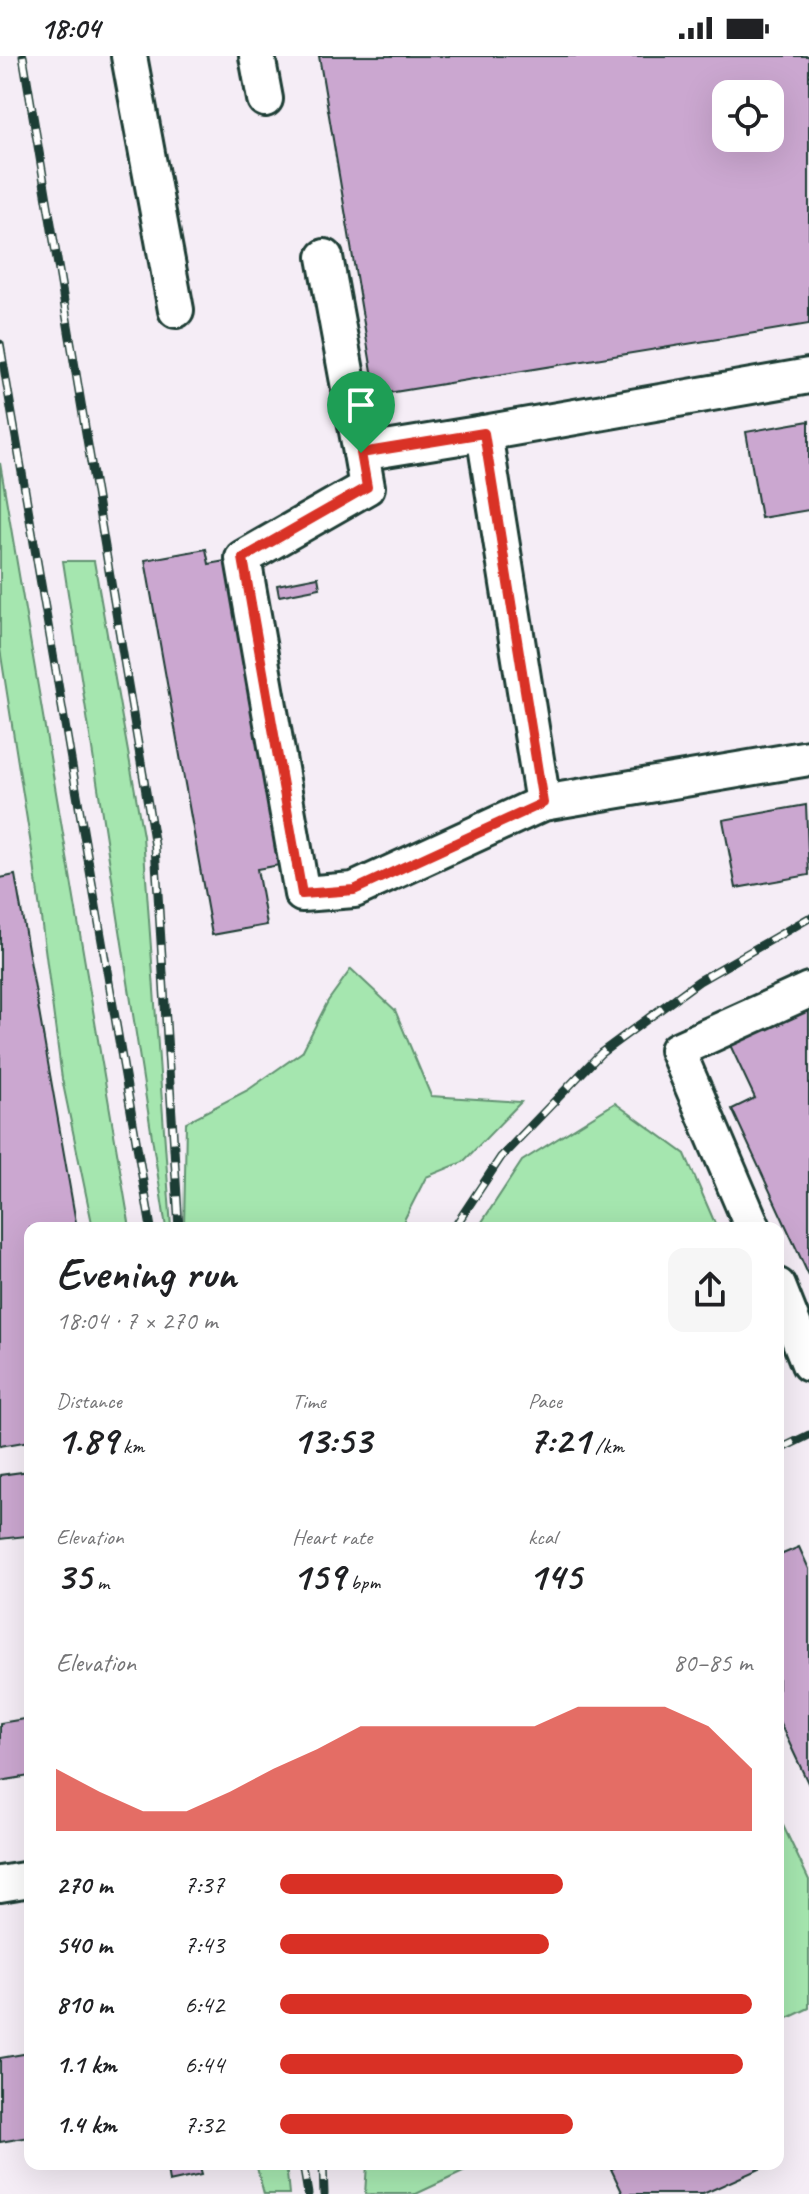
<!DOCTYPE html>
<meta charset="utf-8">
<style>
:root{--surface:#fff;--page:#f6f6f6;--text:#202124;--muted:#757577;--accent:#d93025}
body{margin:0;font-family:Caveat,sans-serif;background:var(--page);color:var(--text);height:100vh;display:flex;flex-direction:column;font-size:30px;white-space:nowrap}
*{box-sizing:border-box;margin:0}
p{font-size:26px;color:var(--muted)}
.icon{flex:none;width:44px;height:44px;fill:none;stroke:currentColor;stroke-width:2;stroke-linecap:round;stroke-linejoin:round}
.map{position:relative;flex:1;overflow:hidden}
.sheet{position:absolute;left:24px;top:1166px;width:760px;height:948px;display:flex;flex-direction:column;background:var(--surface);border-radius:16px;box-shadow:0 8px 32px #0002}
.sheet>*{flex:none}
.controls{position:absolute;left:712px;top:24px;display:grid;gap:16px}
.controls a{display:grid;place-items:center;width:72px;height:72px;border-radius:16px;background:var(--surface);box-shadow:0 8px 32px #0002;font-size:40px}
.pin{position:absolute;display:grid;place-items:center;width:68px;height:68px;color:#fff;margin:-82px -34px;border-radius:50% 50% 50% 0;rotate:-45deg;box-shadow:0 0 8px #0007}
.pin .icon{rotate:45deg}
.round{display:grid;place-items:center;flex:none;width:84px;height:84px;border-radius:16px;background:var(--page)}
.overview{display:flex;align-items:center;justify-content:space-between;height:136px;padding:0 32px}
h1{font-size:44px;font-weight:700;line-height:60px}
.figures{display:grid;grid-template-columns:repeat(3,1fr);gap:12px;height:136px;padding:8px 32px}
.figures div{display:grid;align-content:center}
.figures b{font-size:40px;font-weight:700}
.figures small{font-size:22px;font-weight:400}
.figures p{font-size:22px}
.chart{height:224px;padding:16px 32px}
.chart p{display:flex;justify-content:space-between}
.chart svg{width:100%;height:144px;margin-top:8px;fill:var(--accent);opacity:.7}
ul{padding:0 32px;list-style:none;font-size:26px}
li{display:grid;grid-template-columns:128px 96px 1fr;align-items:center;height:60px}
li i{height:20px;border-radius:10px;background:var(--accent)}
.status{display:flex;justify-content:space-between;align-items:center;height:56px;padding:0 40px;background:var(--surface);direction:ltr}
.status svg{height:22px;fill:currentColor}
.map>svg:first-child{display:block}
.green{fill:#a5e6af;stroke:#629272;stroke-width:2}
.building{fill:#cba7d0;stroke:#1f3d34;stroke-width:2;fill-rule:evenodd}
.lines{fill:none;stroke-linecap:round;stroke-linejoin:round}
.minor-casing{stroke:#1f3d34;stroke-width:40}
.minor{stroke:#fff;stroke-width:34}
.rail-casing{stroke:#1f3d34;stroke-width:9}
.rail{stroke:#fff;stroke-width:6;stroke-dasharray:18;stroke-linecap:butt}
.route-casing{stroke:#fff;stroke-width:16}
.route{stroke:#d93025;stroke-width:10}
</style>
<div class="status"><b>18:04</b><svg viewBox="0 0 49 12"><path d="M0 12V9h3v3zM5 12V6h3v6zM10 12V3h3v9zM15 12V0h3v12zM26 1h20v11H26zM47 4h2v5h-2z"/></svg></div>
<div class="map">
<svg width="809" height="2138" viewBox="0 0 809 2138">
<rect width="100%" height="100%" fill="#f5edf6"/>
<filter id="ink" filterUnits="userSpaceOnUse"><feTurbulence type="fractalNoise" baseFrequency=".0125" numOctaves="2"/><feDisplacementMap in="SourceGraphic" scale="16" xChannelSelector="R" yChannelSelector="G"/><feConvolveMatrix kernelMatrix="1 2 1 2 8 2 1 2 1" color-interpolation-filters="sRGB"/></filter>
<g filter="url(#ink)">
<g class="green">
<path d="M0 407 130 1172H93L62 1023 34 808 0 593Z"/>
<path d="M63 505H94L143 780 171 1172H166Z"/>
<path d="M351 913 395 954 431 1040 521 1046 463 1106 426 1121 400 1172H184L186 1066 248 1034 302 996 328 945Z"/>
<path d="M615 1047 685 1098 717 1172H478L522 1105Z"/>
<path d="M778 1759 809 1824V1952L778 1967Z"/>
<path d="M256 2108H286L289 2138H264Z"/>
<path d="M367 2108H480L416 2138H365Z"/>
</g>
<g class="building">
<path d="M319 0H809V268L376 339ZM726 38H770V82H726Z"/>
<path d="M809 365V454L761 462 746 376Z"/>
<path d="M206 493 209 508 231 504 285 808 257 813 267 869 212 879 145 504Z"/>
<path d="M318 521 320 532 279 540 277 529Z"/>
<path d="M806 749 809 819 736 832 723 764Z"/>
<path d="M15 819 77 1172H30V1385L0 1390V822Z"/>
<path d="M809 953V1220L732 1053 755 1042 730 989Z"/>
<path d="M30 1415V1505L26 1480 0 1483V1419Z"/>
<path d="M799 1491 809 1513V1729L778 1663V1500Z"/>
<path d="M30 1662V1720L0 1725V1667Z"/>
<path d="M29 1997 30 2081 0 2086V2002Z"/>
<path d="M166 2108H198L201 2119 169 2126Z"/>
<path d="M622 2108H767L768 2109 703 2138H623L611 2113Z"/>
</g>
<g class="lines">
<g class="minor-casing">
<g id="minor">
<path d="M129 0 176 254"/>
<path d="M257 0 265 43"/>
<path d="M325 201 361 397 484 377"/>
<path d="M361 397 367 431 243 502 302 838 354 834 543 747 809 702"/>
<path d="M543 747 484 377 809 320"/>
<path d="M753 1172 677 994 809 934"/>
<path d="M778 1230 809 1308"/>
<path d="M0 1828 30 1823"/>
</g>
</g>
<use href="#minor" class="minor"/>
<g class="rail-casing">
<g id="rail">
<path d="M23 0 155 790 179 1172"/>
<path d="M0 288 151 1172"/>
<path d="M454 1172 501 1101 601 997 699 925 809 862"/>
<path d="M778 1394 809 1379"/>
<path d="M303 2108 308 2138"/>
<path d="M323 2108 324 2138"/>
</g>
</g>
<use href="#rail" class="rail"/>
</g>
</g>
<g class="lines" filter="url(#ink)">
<g class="route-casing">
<path id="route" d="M484 377 543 747 354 834 302 838 243 502 367 431 361 397Z"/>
</g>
<use href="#route" class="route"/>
</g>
</svg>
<div class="controls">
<a><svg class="icon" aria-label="locate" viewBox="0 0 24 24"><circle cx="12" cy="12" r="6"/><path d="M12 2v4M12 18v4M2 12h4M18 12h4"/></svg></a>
</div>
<div class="pin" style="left:361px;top:397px;background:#1e9e55"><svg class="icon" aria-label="arrive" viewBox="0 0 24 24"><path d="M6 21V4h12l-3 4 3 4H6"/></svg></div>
<section class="sheet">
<div class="overview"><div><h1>Evening run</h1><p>18:04 · 7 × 270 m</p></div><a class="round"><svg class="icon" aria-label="share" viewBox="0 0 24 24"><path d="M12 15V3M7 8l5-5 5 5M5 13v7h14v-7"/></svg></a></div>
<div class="figures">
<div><p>Distance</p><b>1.89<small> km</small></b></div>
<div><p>Time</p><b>13:53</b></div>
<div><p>Pace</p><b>7:21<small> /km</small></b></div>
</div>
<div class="figures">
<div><p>Elevation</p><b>35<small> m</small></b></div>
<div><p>Heart rate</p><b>159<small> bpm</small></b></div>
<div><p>kcal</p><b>145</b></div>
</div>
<div class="chart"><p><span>Elevation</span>80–85 m</p>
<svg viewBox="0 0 160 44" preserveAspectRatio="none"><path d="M0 44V25L10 32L20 38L30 38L40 32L50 25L60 19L70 12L80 12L90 12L100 12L110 12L120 6L130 6L140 6L150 12L160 25V44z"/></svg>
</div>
<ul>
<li><b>270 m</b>7:37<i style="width:60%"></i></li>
<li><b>540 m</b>7:43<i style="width:57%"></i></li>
<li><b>810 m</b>6:42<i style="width:100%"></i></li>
<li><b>1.1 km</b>6:44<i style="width:98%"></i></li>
<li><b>1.4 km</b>7:32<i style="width:62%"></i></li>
</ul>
</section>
</div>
